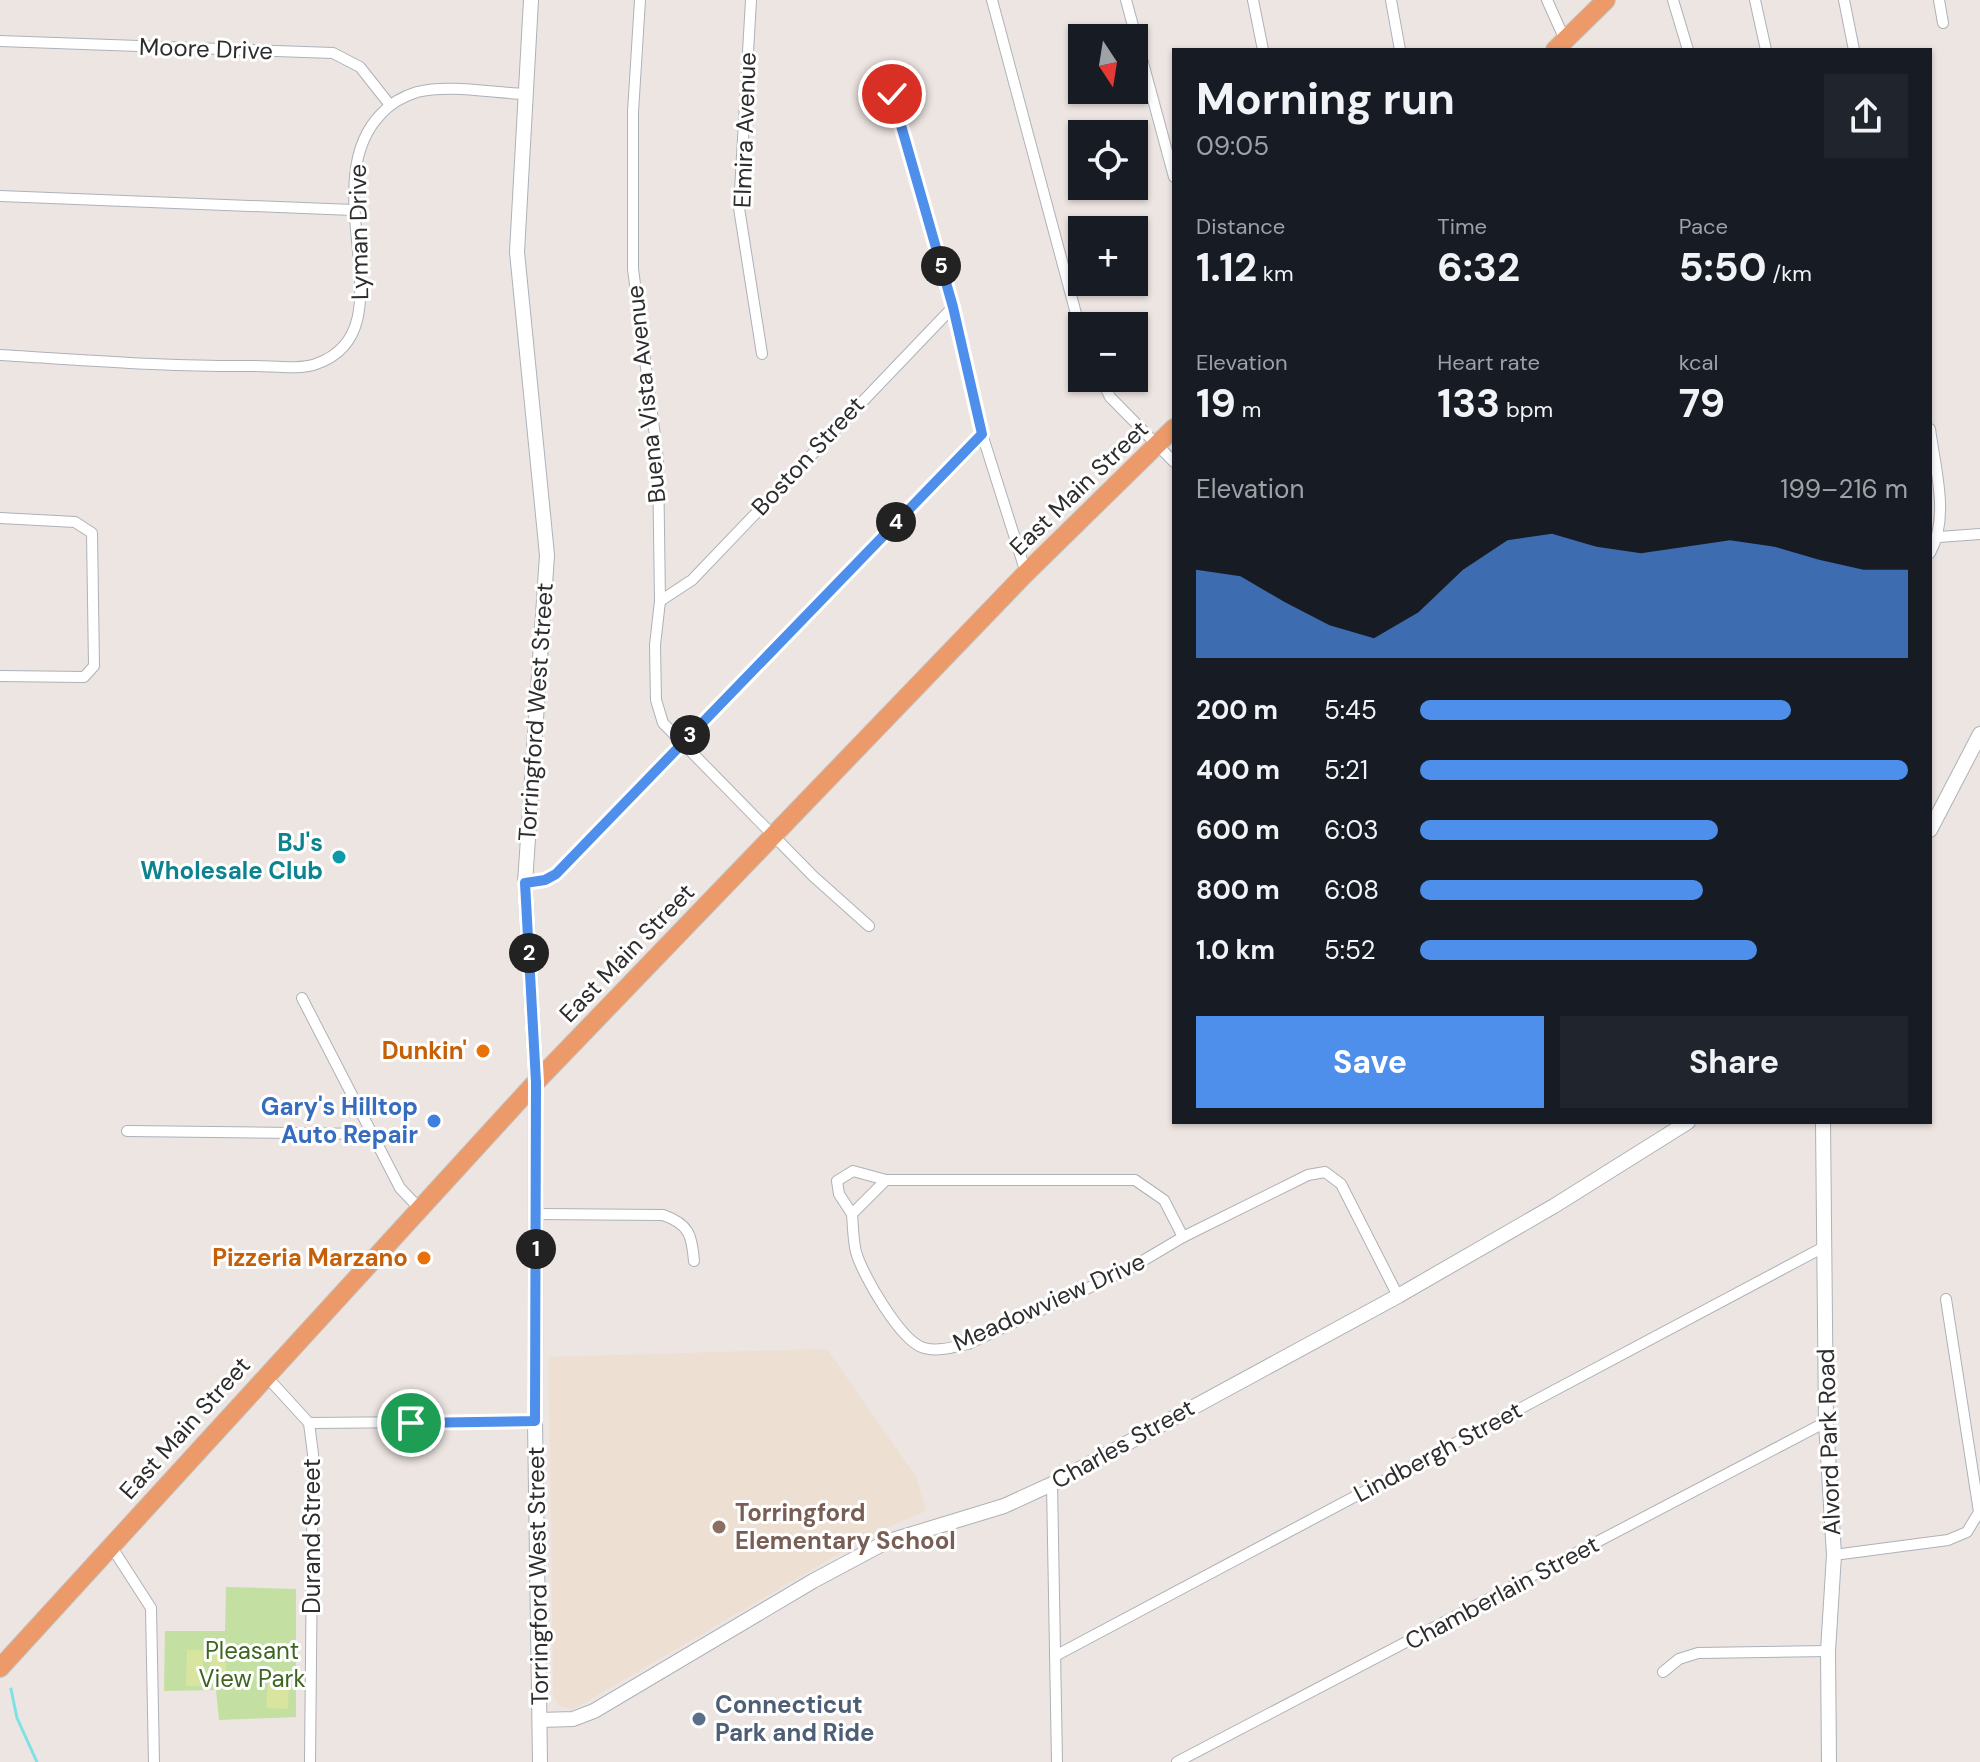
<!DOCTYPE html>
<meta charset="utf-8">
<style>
:root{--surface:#171b24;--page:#20242c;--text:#f1f3f6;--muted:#9ea1a6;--accent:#4f8fec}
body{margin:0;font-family:"DM Sans",sans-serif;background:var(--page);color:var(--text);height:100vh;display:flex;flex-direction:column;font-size:30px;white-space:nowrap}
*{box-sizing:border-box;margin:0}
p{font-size:26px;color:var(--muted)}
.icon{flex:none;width:44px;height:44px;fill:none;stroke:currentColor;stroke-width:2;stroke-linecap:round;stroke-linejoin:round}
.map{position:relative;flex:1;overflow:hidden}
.details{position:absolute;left:1172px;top:48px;width:760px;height:1076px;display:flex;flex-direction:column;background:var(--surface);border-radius:0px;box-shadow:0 2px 6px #0004}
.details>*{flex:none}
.needle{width:52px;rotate:168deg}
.controls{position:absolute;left:1068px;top:24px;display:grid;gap:16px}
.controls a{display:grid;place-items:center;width:80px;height:80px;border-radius:0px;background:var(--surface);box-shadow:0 2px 6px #0004;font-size:40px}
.pin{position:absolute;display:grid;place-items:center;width:68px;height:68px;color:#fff;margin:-34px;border:4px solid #fff;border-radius:50%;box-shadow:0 2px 8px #0007}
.km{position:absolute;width:40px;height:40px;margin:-20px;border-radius:50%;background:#222;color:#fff;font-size:22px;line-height:40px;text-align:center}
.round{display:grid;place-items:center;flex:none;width:84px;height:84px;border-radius:0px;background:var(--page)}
.head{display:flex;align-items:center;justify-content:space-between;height:136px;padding:0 24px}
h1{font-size:44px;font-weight:700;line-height:60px}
.metrics{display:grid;grid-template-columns:repeat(3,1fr);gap:12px;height:136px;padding:8px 24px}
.metrics div{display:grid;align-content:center}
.metrics b{font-size:40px;font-weight:700}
.metrics small{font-size:22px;font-weight:400}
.metrics p{font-size:22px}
.chart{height:224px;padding:16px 24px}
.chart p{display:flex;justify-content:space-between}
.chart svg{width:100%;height:144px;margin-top:8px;fill:var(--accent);opacity:.7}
.cta{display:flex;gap:16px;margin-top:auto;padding:16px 24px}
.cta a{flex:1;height:92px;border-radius:0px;background:var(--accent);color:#fff;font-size:32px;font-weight:700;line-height:92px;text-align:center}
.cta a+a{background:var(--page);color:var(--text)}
ul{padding:0 24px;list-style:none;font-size:26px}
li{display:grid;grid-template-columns:128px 96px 1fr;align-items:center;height:60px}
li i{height:20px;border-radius:10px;background:var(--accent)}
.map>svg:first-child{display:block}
.education{fill:#eddfd2}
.green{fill:#c4dfa2}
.pitch{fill:#d7e59f}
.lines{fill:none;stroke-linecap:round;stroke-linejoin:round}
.stream{stroke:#7de1e6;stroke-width:3}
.minor-casing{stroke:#adb2b8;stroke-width:12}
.tertiary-casing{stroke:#adb2b8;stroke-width:16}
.secondary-casing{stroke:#adb2b8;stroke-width:16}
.trunk-casing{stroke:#c4c4c4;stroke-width:20}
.minor{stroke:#fff;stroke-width:10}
.tertiary{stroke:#fff;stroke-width:14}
.secondary{stroke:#fff;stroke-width:14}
.trunk{stroke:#ec9a6a;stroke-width:18}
.route-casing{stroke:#fff;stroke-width:16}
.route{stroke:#4f8fec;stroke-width:10}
.culture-dot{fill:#0f9aa8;stroke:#fff;stroke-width:3}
.food-dot{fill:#e8710a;stroke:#fff;stroke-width:3}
.shop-dot{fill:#3f7fe0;stroke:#fff;stroke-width:3}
.education-dot{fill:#8d6e63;stroke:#fff;stroke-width:3}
.service-dot{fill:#5c6f8a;stroke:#fff;stroke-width:3}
.labels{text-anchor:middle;stroke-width:6;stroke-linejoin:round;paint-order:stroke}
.street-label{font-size:24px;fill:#2d2d2d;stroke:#fff}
.culture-label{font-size:24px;font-weight:bold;fill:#0d838f;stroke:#fff;text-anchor:end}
.food-label{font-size:24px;font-weight:bold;fill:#c56008;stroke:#fff;text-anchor:end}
.shop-label{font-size:24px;font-weight:bold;fill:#366cbe;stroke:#fff;text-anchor:end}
.education-label{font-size:24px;font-weight:bold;fill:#785e54;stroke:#fff;text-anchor:start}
.park-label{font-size:24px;fill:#3f6621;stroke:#fff}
.service-label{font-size:24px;font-weight:bold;fill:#4e5e75;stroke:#fff;text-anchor:start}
</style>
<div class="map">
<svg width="1980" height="1762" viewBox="0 0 1980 1762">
<rect width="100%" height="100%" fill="#ede5e1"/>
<path class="education" d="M827 1349 916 1477 926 1511 874 1533 579 1706 572 1709 559 1706 553 1695 549 1357Z"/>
<path class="green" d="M226 1587 296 1589V1717L219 1720 216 1690 164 1691 165 1631H225Z"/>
<g class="pitch">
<path d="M187 1650H203V1686H186Z"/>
<path d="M210 1650H226V1686L210 1685Z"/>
<path d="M268 1683 289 1685 288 1709 266 1708Z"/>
</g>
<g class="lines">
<path class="stream" d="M11 1689 17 1718 37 1762"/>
<g class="minor-casing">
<g id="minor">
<path d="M640 0 633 112V269L658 459 660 601 655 645 656 700 663 723 813 876 869 926"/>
<path d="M751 0 739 208 762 354"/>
<path d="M992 0 1082 336"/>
<path d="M1126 0 1174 177"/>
<path d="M1253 0 1263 50"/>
<path d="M1391 0 1400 50"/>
<path d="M1547 0 1565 40"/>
<path d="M1673 0 1688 50"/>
<path d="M1755 0 1766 50"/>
<path d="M1844 0 1854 50"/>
<path d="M1939 0 1943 23"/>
<path d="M0 41 333 53 360 67 390 105"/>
<path d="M892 94 953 307 982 434 1026 573"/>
<path d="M0 196 353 210"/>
<path d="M0 355C85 360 170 367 255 366 273 366 299 370 316 364 412 331 311 186 381 114 390 104 404 96 417 92 450 84 492 93 526 94"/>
<path d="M1101 378 1110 397 1174 462"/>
<path d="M1930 429C1935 468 1950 517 1930 553"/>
<path d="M0 518 75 522 92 533 94 666 84 677 0 676"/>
<path d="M1939 537 1980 534"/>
<path d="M660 601 692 580 953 307"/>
<path d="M525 883 545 880 556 874 982 434"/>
<path d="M302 998 400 1188 420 1209"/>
<path d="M127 1131 371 1134"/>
<path d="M886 1180H1135L1164 1200 1183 1237 1129 1269 968 1344C954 1347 938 1352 924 1348 901 1342 862 1274 856 1252 853 1240 853 1226 852 1214Z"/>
<path d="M537 1214 663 1215C689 1224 692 1235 694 1261"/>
<path d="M852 1214 839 1194 837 1181 853 1171 886 1180"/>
<path d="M1183 1237 1308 1175 1325 1172 1341 1184 1398 1296"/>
<path d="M266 1376 309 1423 313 1454 310 1762"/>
<path d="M309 1423 535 1421"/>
<path d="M1052 1484 1057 1762"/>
<path d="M111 1546 151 1608 154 1762"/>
<path d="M1834 1555 1948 1540 1967 1532 1979 1512 1946 1299"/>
<path d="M1055 1656 1822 1248"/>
<path d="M1663 1672 1679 1659 1698 1653 1828 1651"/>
<path d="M1177 1762 1826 1422"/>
</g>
</g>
<g class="tertiary-casing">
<g id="tertiary">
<path d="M1930 830 1980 734"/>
<path d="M1823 1122 1826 1422 1834 1555 1828 1651 1829 1762"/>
<path d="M540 1720 573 1719 594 1711 813 1581 886 1542 1004 1506 1052 1484 1398 1296 1554 1206 1688 1122"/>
</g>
</g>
<g class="secondary-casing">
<path id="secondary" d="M531 0 517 252 547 555 525 883 536 1082 535 1421 540 1762"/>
</g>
<g class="trunk-casing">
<g id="trunk">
<path d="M1555 50 1606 0"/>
<path d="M0 1668 536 1082 1026 573 1174 428"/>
</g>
</g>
<use href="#minor" class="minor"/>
<use href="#tertiary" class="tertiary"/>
<use href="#secondary" class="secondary"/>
<use href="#trunk" class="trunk"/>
</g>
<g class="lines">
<g class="route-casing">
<path id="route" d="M411 1423 535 1421 536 1082 525 883 545 880 556 874 982 434 953 307 892 94"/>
</g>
<use href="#route" class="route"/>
</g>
<circle class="culture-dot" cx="339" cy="857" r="8"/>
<g class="food-dot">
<circle cx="483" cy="1051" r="8"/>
<circle cx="424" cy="1258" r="8"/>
</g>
<circle class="shop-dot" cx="434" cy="1121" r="8"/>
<circle class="education-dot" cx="719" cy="1527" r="8"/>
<circle class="service-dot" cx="699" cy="1719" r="8"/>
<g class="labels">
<g class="street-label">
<text transform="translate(206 49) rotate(2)" y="8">Moore Drive</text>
<text transform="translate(745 130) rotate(-88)" y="8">Elmira Avenue</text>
<text transform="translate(359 232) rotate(-91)" y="8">Lyman Drive</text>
<text transform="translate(646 394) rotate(-96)" y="8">Buena Vista Avenue</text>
<text transform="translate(808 456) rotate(-47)" y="8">Boston Street</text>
<text transform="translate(1079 488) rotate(-44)" y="8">East Main Street</text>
<text transform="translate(536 712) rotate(-86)" y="8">Torringford West Street</text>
<text transform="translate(627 953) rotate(-46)" y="8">East Main Street</text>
<text transform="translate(1049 1302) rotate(-24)" y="8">Meadowview Drive</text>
<text transform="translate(185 1428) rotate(-48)" y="8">East Main Street</text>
<text transform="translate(1829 1442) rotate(-92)" y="8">Alvord Park Road</text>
<text transform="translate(1123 1444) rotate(-29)" y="8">Charles Street</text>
<text transform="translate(1438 1452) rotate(-28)" y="8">Lindbergh Street</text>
<text transform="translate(312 1536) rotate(-90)" y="8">Durand Street</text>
<text transform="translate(538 1576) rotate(-91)" y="8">Torringford West Street</text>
<text transform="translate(1502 1593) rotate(-28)" y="8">Chamberlain Street</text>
</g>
<g class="culture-label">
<text x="323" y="851">BJ's<tspan x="323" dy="28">Wholesale Club</tspan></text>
</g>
<g class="food-label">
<text x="467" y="1059">Dunkin'</text>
<text x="408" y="1266">Pizzeria Marzano</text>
</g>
<g class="shop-label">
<text x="418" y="1115">Gary's Hilltop<tspan x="418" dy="28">Auto Repair</tspan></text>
</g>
<g class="education-label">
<text x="735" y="1521">Torringford<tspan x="735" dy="28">Elementary School</tspan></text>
</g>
<g class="park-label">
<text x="252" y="1659">Pleasant<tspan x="252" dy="28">View Park</tspan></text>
</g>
<g class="service-label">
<text x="715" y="1713">Connecticut<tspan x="715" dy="28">Park and Ride</tspan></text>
</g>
</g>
</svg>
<div class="controls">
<a><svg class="needle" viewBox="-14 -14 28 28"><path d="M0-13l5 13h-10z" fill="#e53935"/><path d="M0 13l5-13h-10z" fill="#9ea1a6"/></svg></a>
<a><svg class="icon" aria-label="locate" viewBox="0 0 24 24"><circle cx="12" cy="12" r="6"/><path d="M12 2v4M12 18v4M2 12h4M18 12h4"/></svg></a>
<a>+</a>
<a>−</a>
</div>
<div class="pin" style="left:411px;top:1423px;background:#1e9e55"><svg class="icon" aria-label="arrive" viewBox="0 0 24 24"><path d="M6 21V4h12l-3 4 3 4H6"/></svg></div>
<div class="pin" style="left:892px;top:94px;background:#d93025"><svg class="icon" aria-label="check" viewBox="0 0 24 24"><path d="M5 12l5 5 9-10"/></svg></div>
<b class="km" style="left:536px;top:1249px">1</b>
<b class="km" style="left:529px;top:953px">2</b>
<b class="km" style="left:690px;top:735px">3</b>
<b class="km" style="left:896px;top:522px">4</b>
<b class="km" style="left:941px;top:266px">5</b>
<section class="details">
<div class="head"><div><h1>Morning run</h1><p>09:05</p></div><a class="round"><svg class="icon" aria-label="share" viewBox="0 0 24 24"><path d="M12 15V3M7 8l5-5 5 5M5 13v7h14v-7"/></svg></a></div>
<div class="metrics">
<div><p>Distance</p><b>1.12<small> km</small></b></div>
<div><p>Time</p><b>6:32</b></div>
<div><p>Pace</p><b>5:50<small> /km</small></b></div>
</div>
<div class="metrics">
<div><p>Elevation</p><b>19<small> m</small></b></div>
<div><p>Heart rate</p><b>133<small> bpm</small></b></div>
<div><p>kcal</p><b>79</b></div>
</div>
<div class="chart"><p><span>Elevation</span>199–216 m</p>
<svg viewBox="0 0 160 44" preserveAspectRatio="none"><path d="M0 44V17L10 19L20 27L30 34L40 38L50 30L60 17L70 8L80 6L90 10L100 12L110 10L120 8L130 10L140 14L150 17L160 17V44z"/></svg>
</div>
<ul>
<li><b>200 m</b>5:45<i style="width:76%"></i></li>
<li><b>400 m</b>5:21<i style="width:100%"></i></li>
<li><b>600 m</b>6:03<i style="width:61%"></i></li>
<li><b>800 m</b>6:08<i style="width:58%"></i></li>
<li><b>1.0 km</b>5:52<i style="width:69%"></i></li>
</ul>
<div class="cta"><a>Save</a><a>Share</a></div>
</section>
</div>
